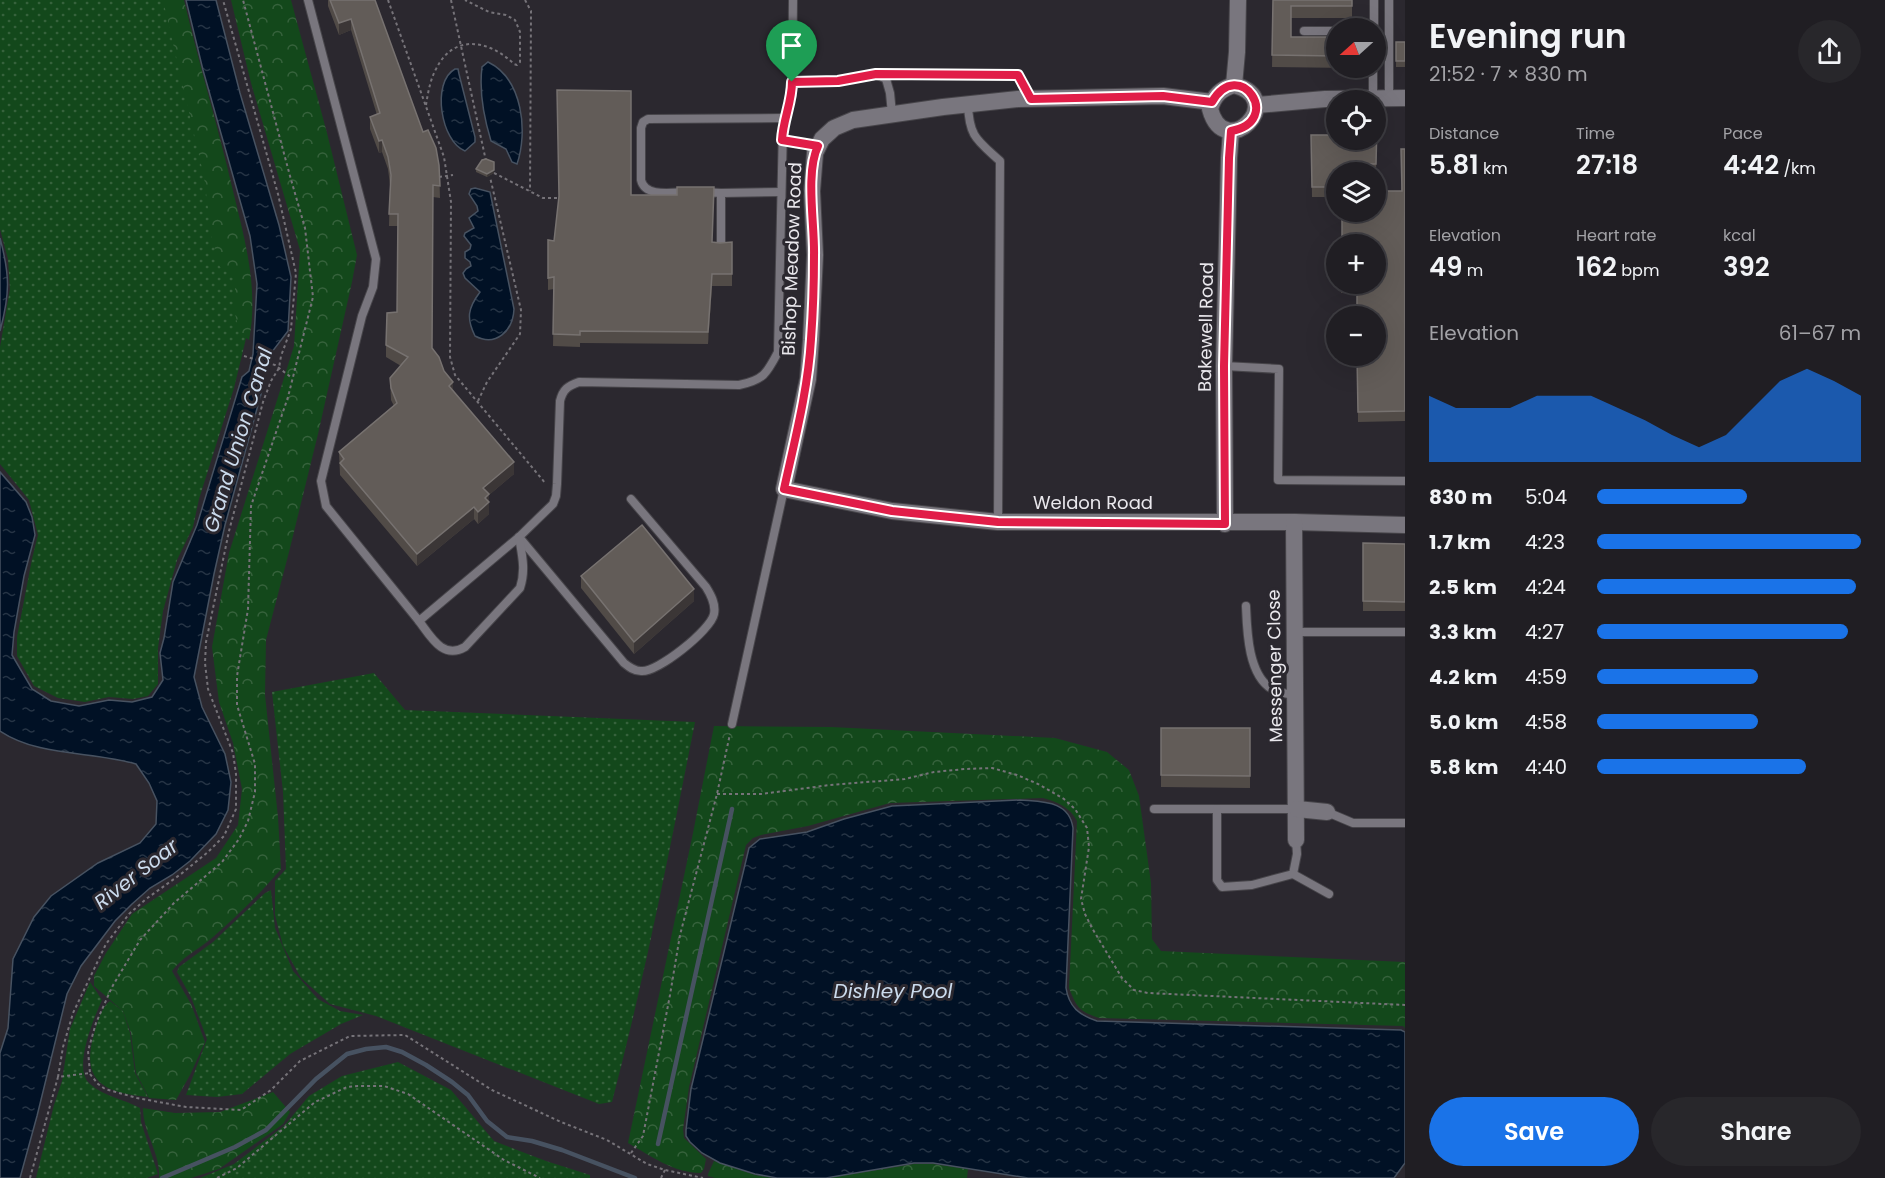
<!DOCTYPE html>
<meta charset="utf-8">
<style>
:root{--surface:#201e23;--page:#28272b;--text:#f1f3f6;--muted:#a2a2a6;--line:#3d3c41;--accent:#1a73e8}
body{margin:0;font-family:Poppins,sans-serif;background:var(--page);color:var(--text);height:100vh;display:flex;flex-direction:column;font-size:22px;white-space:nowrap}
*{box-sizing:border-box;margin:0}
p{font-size:20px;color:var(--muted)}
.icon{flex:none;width:33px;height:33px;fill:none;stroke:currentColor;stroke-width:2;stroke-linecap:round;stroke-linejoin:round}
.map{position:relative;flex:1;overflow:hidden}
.details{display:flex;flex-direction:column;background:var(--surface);width:480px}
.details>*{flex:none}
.needle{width:39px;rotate:249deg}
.controls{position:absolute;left:1326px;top:18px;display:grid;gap:12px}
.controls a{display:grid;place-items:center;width:60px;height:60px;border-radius:50%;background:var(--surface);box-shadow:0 6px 24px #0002,0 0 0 2px var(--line);font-size:30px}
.pin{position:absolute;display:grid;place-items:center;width:51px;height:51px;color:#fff;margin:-62px -26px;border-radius:50% 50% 50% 0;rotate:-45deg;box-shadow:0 0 6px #0007}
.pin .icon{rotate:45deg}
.round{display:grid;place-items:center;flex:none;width:63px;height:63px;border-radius:32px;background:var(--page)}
.overview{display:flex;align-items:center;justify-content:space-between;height:102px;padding:0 24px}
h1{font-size:33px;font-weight:600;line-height:45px}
.figures{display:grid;grid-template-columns:repeat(3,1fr);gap:9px;height:102px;padding:6px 24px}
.figures div{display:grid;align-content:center}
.figures b{font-size:26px;font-weight:600}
.figures small{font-size:16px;font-weight:400}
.figures p{font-size:16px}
.chart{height:168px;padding:12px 24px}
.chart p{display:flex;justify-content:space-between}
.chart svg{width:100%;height:108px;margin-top:6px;fill:var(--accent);opacity:.7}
.button{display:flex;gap:12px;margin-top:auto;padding:12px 24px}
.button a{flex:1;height:69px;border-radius:36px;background:var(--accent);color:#fff;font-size:24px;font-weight:600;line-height:69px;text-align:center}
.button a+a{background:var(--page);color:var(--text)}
ul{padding:0 24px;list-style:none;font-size:20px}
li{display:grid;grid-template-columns:96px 72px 1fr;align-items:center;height:45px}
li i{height:15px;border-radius:8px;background:var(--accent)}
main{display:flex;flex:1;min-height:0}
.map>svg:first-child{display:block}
.grass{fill:url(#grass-dots)}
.forest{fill:url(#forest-crowns)}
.water{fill:url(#water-ripples);stroke:#475261;stroke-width:1.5}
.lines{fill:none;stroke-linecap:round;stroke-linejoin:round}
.stream{stroke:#475261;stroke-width:4.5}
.lane-casing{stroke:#47454a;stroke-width:10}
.street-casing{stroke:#47454a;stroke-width:18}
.path{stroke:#767379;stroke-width:2;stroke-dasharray:3 3;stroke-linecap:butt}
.lane{stroke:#79767e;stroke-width:8}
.street{stroke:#79767e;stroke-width:16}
.wall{fill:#514b47}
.shaded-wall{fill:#3b3636}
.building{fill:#625c58;stroke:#777270;stroke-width:1.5}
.route-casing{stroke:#fff;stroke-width:12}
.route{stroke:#e11d48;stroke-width:8}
.labels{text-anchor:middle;stroke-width:6;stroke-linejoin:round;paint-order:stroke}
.street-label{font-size:18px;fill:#eae8ed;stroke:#2b282f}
.water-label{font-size:20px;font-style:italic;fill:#cbdbed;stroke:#2b282f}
</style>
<main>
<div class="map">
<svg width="1405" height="1178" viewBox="0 0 1405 1178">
<defs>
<pattern id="grass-dots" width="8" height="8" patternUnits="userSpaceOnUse" patternTransform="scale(1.5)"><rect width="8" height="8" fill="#13481b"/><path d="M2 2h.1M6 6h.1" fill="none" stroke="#36623c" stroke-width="1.8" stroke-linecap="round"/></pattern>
<pattern id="forest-crowns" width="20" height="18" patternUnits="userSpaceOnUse" patternTransform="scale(1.5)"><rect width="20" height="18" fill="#13481b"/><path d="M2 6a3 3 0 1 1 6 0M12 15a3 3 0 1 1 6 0" fill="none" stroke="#36623c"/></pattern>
<pattern id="water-ripples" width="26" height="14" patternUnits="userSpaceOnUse" patternTransform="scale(1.5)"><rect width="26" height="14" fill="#011125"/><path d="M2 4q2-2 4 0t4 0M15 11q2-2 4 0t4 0" fill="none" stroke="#263445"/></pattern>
</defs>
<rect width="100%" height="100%" fill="#2b282f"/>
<g class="grass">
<path d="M0 0H182L249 326 234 388 199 499 193 527 177 560 163 611 158 648V684L148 696 133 699 109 697 85 702 58 698 34 686 17 656V637L32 559 38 535 29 500 0 464V347L10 289 8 259 0 229Z"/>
<path d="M374 673 405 710 695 722C670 849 645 976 612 1102L599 1104 376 1016 330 1004 301 978 283 946 275 915V881L286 869 283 792 272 692Z"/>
<path d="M271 890 275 928 293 971 318 999 340 1011 363 1015 341 1024 290 1054 242 1094 217 1097 186 1095 207 1039 191 997 177 972 179 967 213 942 265 893Z"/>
<path d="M90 982 102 1000C94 1018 72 1069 90 1084 105 1097 124 1099 140 1108L141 1122 158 1174 147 1178H36L54 1105 62 1081 70 1029Z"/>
<path d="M110 1001 123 1011 130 1033 135 1073 148 1097C105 1093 80 1082 94 1034 97 1023 101 1008 110 1001Z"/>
<path d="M398 1062 451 1090 494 1141 546 1161 590 1175V1178H200L234 1164 284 1126 309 1096 342 1076Z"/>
</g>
<g class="forest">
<path d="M163 0H184C199 64 218 127 233 191 245 240 259 290 249 340L240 334 235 314V274L230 270 220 267 212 239 204 177Z"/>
<path d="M231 0H291L327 133 357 255 352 282 318 434 289 552 266 640 265 695 278 817 281 869C260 894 236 917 212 938 198 950 182 957 172 971L191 1004 205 1042 190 1075 176 1100 149 1098 136 1073 131 1033 123 1011 94 986V976L106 953 132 914 216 858 238 825 242 789 233 743 219 702 212 647 229 553 294 346 300 250 251 83Z"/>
<path d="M714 726 831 727 1055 738 1107 752 1129 770 1139 796 1151 883 1152 939 1161 951 1405 962V1028L1403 1026 1099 1018C1079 1011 1077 1008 1069 988L1077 821C1070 807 1057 802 1043 798L890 803 808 826 761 835 753 838 746 845 689 1087 683 1129 684 1138 706 1159 704 1169 701 1173C674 1173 651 1156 628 1143L693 833Z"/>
<path d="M273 1092 290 1112 283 1124 219 1169 191 1178H159C161 1154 143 1133 143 1108L175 1113 220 1112Z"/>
<path d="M714 1161 755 1175 774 1178H715L708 1176V1174Z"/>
<path d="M914 1164H933L968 1169 967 1178H828Z"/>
</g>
<g class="water">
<path d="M186 0H216L240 93 279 225 291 277 288 331 268 357 262 377 263 387 225 525 214 574 194 677 202 707 225 754 231 782 228 810 216 834 190 861 172 875 150 888 132 904 115 921 81 966 67 994 37 1116 20 1178H0V1053L8 1028 13 959 34 917 51 896 98 863 140 843 156 824 157 801 149 783 136 764C92 751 39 757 0 731V472L26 502 32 517 35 535 24 576 14 632 12 655 32 689 51 701 79 706 109 700 132 702 152 697 163 680 160 653 164 638 173 582 197 525 242 377 249 371 253 354 257 284 250 236 203 70Z"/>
<path d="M488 62C523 79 528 132 517 164L512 162 506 149 491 141C484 118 479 91 482 67Z"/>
<path d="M455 69H458L459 74 475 137V142L465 151C441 142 431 82 455 69Z"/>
<path d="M475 188 490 192 514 309C513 331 496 347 475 336 466 318 468 308 480 292L465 278 463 273 466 269 471 266 470 262 465 258V252L470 249 471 245 464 236 465 233 474 228 469 218 478 211 477 206 469 194 471 189Z"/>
<path d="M0 238C10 276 10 293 0 331Z"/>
<path d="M1020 800C1042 802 1069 800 1073 828L1066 988C1069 1007 1079 1015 1097 1021L1401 1030 1405 1032V1163L1394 1178H1028L933 1163H914L826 1178H777L755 1174 720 1163 702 1153 690 1142 686 1136V1130L691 1089 749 848 760 839 807 832 844 819 892 806Z"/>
</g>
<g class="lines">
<g class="stream">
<path d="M658 1144 732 809"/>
<path d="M162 1178 235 1147 266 1130 316 1079 347 1054 366 1049 386 1047 402 1052 426 1065 452 1082 468 1095 487 1121 507 1137 532 1141 562 1150 635 1178"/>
</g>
<g class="lane-casing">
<g id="lane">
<path d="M308 0 376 259 373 287 362 316 321 481 326 506 419 621 519 537 553 504 556 496 557 484 560 401C563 389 568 386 579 382L739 385C764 380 767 373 778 352L783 126 792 95 793 0"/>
<path d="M1374 28V0"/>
<path d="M1304 31H1336"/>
<path d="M876 74 1018 75 1031 99"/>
<path d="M792 82 839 81 876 74 886 79 890 93 892 114"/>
<path d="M1373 98V68"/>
<path d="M1389 98V0"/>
<path d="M968 104C969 137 977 140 1000 161L998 522"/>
<path d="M782 140 818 146"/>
<path d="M688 192C673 192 645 198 641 180V128L643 122 648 119 785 118"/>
<path d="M703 192 721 193"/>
<path d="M721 249V193L781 192"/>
<path d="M1224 366 1279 369 1278 480 1405 481"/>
<path d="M519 537 624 663C629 667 634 671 641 671 657 673 711 630 714 614 716 604 711 595 706 587L631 499"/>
<path d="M1246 606C1247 631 1248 675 1272 689 1279 693 1287 694 1295 695"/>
<path d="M419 621C431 637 443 660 465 647L520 588C526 570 522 555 519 537"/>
<path d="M1294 632H1405"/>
<path d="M732 724 784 489"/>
<path d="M1154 809H1297"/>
<path d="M1217 809V880L1222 887 1252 885 1293 874 1297 854 1296 840"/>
<path d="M1327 812 1353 823H1405"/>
<path d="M1293 874 1329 894"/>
</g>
</g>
<g class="street-casing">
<g id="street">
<path d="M1234 85C1289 99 1225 164 1210 109 1214 95 1221 89 1234 85Z"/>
<path d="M1234 85 1237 52 1238 0"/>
<path d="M1212 102 1163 96 1018 99 943 107 853 120 834 128 822 139 815 153 812 191 815 255 811 340 808 379 784 489 892 511 998 522H1294L1405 525"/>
<path d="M1257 105 1325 99 1405 98"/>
<path d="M1294 522 1296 840"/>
<path d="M1225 524 1224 366 1229 158 1231 131"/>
<path d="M1297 809 1327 812"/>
</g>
</g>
<g class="path">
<path d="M388 0 444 157 451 202 450 357 455 375 546 484"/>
<path d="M451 0 486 161"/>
<path d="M525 0 531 11 530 191"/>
<path d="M426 105C428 93 430 80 436 69 454 33 489 40 514 64L517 65 520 62V32L515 20 506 15 489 12 465 0"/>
<path d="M494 173 543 198H559"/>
<path d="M439 177 453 175"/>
<path d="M244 356 275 365 292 378"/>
<path d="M478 401 487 382 520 334 521 310 490 177"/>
<path d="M717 794H761L830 785 905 779 934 772 965 769 992 768 1017 775 1038 784 1064 799 1075 809 1087 828 1089 847 1081 899 1085 914 1092 928 1122 978 1134 990 1148 993 1405 1005"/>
<path d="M90 1074 98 1084 105 1089 137 1098 186 1107 241 1110 271 1090 300 1061 350 1036 405 1035 492 1090 561 1122 607 1140 647 1164 665 1170 703 1178"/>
<path d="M58 1077 63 1047 73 1013 106 944 129 914 146 899 181 874 208 852 224 836 236 809V774L233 753 208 689 205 663 206 642 229 531 252 444 263 402 271 381 279 368 281 356 291 329 296 273 278 194 223 0"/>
<path d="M631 1153 643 1136 670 995 680 935 717 794 730 734"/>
<path d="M30 1178 58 1077 90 1073 88 1051 96 1023 112 987 140 940 174 903 222 862 239 839 248 821 255 792V764L237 705V676L248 609 251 506 288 397 313 297 305 228 290 176 243 0"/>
<path d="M217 1178 237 1168 315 1102 347 1087 358 1086H384L408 1094 504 1160 540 1178"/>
<path d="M661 1178 665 1170"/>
</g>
<use href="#lane" class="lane"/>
<use href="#street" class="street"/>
</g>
<g class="wall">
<path d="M328 0H375L423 132 439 165 440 198 433 197 432 348 453 390 514 474 489 495V514L478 524 474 519 417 566 340 475 339 452 394 406 391 400 390 378 401 366 386 357V345L397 312 398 226H389L390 185 388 169 382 152 379 153 370 129V117L377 115 351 30 339 35 328 6Z"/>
<path d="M1273 0H1352V18H1291V37H1336V68H1350L1272 67Z"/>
<rect x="1396" y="42" width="9" height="25"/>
<path d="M1377 124 1376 174V172H1336V197H1312L1311 135 1336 140Z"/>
<path d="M1405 149V421L1358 422 1357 293H1341V284H1376L1401 191Z"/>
<path d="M476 169 494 173 487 177 476 172Z"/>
<path d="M631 195 713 242 720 243 732 242V286H712L708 344 580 343V347L553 346 554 289 548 290V240L554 241 559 198Z"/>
<path d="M1363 543 1405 544V611H1363Z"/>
<path d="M581 576 694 601 634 654 581 588Z"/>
<path d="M1161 728H1250V788L1161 787Z"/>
</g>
<g class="shaded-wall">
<path d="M351 19V30L339 35V23Z"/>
<path d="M382 140V152L379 153V141Z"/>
<path d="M494 170V173L487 177V174Z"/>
<path d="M712 274V286L708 344V332Z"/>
<path d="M453 382V394L449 386Z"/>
<path d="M514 462V474L489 495V514L478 524V512L483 488Z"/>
<path d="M474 507V519L417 566V554Z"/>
<path d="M694 589V601L634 654V642Z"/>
</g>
<g class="building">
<path d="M330 0H375L423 132 428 130 436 148 439 165 440 186 433 185 432 348 439 357 444 371 453 382 449 386 514 462 483 488 489 494 485 498 489 502 478 512 474 507 417 554 340 463 344 459 339 452 397 403 391 388 390 378 408 357 386 345 387 313 397 312 398 214H389L391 175 388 157 382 140 379 141 370 117 380 113 351 19 339 23Z"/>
<path d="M1273 0H1352V6H1291V37H1336V56L1272 55Z"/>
<rect x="1396" y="42" width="9" height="19"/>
<path d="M557 90 631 91V195H677V187H714L712 242 720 243 732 242V274H712L708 332 580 331V335L553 334 554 277 548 278V240L554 241 559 196Z"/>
<path d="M1376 124H1377L1376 164H1354V172H1336V187H1312L1311 135H1336V140H1376Z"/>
<path d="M1401 149H1405V411L1358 412 1357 356H1376V316H1357V284H1376V244H1342V212H1376V191H1402Z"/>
<path d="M486 159 494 162V170L487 174 476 169 482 160Z"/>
<path d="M642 525 694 589 634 642 581 576Z"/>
<path d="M1363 543 1405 544V602L1363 601Z"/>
<path d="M1161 728H1250V776L1161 775Z"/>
</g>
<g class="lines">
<g class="route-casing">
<path id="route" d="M876 74 1018 75 1031 99 1163 96 1212 102C1239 55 1285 121 1231 131L1229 158 1224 366 1225 524 998 522 892 511 784 489C795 439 808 390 811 339 813 312 814 284 814 256 815 226 805 173 818 146L782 140C783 120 792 102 792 82L838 81Z"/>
</g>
<use href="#route" class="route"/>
</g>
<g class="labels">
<g class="street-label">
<text transform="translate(792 259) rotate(-88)" y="6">Bishop Meadow Road</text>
<text transform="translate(1206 327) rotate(-89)" y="6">Bakewell Road</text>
<text x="1093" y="509">Weldon Road</text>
<text transform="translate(1275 666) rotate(-91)" y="6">Messenger Close</text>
</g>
<g class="water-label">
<text transform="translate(238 440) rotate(-73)" y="7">Grand Union Canal</text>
<text transform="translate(136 874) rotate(-38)" y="7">River Soar</text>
<text x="893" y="998">Dishley Pool</text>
</g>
</g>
</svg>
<div class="controls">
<a><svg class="needle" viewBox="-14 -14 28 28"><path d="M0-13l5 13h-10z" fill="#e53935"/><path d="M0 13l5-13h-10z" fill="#a2a2a6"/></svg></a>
<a><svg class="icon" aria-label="locate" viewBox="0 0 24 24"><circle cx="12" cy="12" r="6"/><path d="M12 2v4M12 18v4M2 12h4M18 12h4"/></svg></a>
<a><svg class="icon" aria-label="layers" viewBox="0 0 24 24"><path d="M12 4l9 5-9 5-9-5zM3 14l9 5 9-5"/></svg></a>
<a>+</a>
<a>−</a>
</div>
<div class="pin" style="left:792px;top:82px;background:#1e9e55"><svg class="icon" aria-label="arrive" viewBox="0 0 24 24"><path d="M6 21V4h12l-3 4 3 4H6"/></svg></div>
</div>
<section class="details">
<div class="overview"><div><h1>Evening run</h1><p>21:52 · 7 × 830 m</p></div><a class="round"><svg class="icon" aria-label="share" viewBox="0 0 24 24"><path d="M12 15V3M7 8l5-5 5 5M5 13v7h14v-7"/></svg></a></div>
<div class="figures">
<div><p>Distance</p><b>5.81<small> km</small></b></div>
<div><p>Time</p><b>27:18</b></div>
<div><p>Pace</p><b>4:42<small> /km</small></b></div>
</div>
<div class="figures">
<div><p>Elevation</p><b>49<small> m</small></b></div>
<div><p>Heart rate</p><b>162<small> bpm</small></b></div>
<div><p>kcal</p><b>392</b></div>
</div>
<div class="chart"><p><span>Elevation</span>61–67 m</p>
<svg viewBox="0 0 160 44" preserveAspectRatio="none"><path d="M0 44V17L10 22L20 22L30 22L40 17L50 17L60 17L70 22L80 27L90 33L100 38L110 33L120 22L130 11L140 6L150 11L160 17V44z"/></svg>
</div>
<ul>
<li><b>830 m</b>5:04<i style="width:57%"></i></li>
<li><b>1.7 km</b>4:23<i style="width:100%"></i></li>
<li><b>2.5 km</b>4:24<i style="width:98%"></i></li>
<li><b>3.3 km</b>4:27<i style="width:95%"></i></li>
<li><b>4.2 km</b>4:59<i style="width:61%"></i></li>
<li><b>5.0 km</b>4:58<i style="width:61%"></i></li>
<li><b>5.8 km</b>4:40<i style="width:79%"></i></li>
</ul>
<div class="button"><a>Save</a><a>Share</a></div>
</section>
</main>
